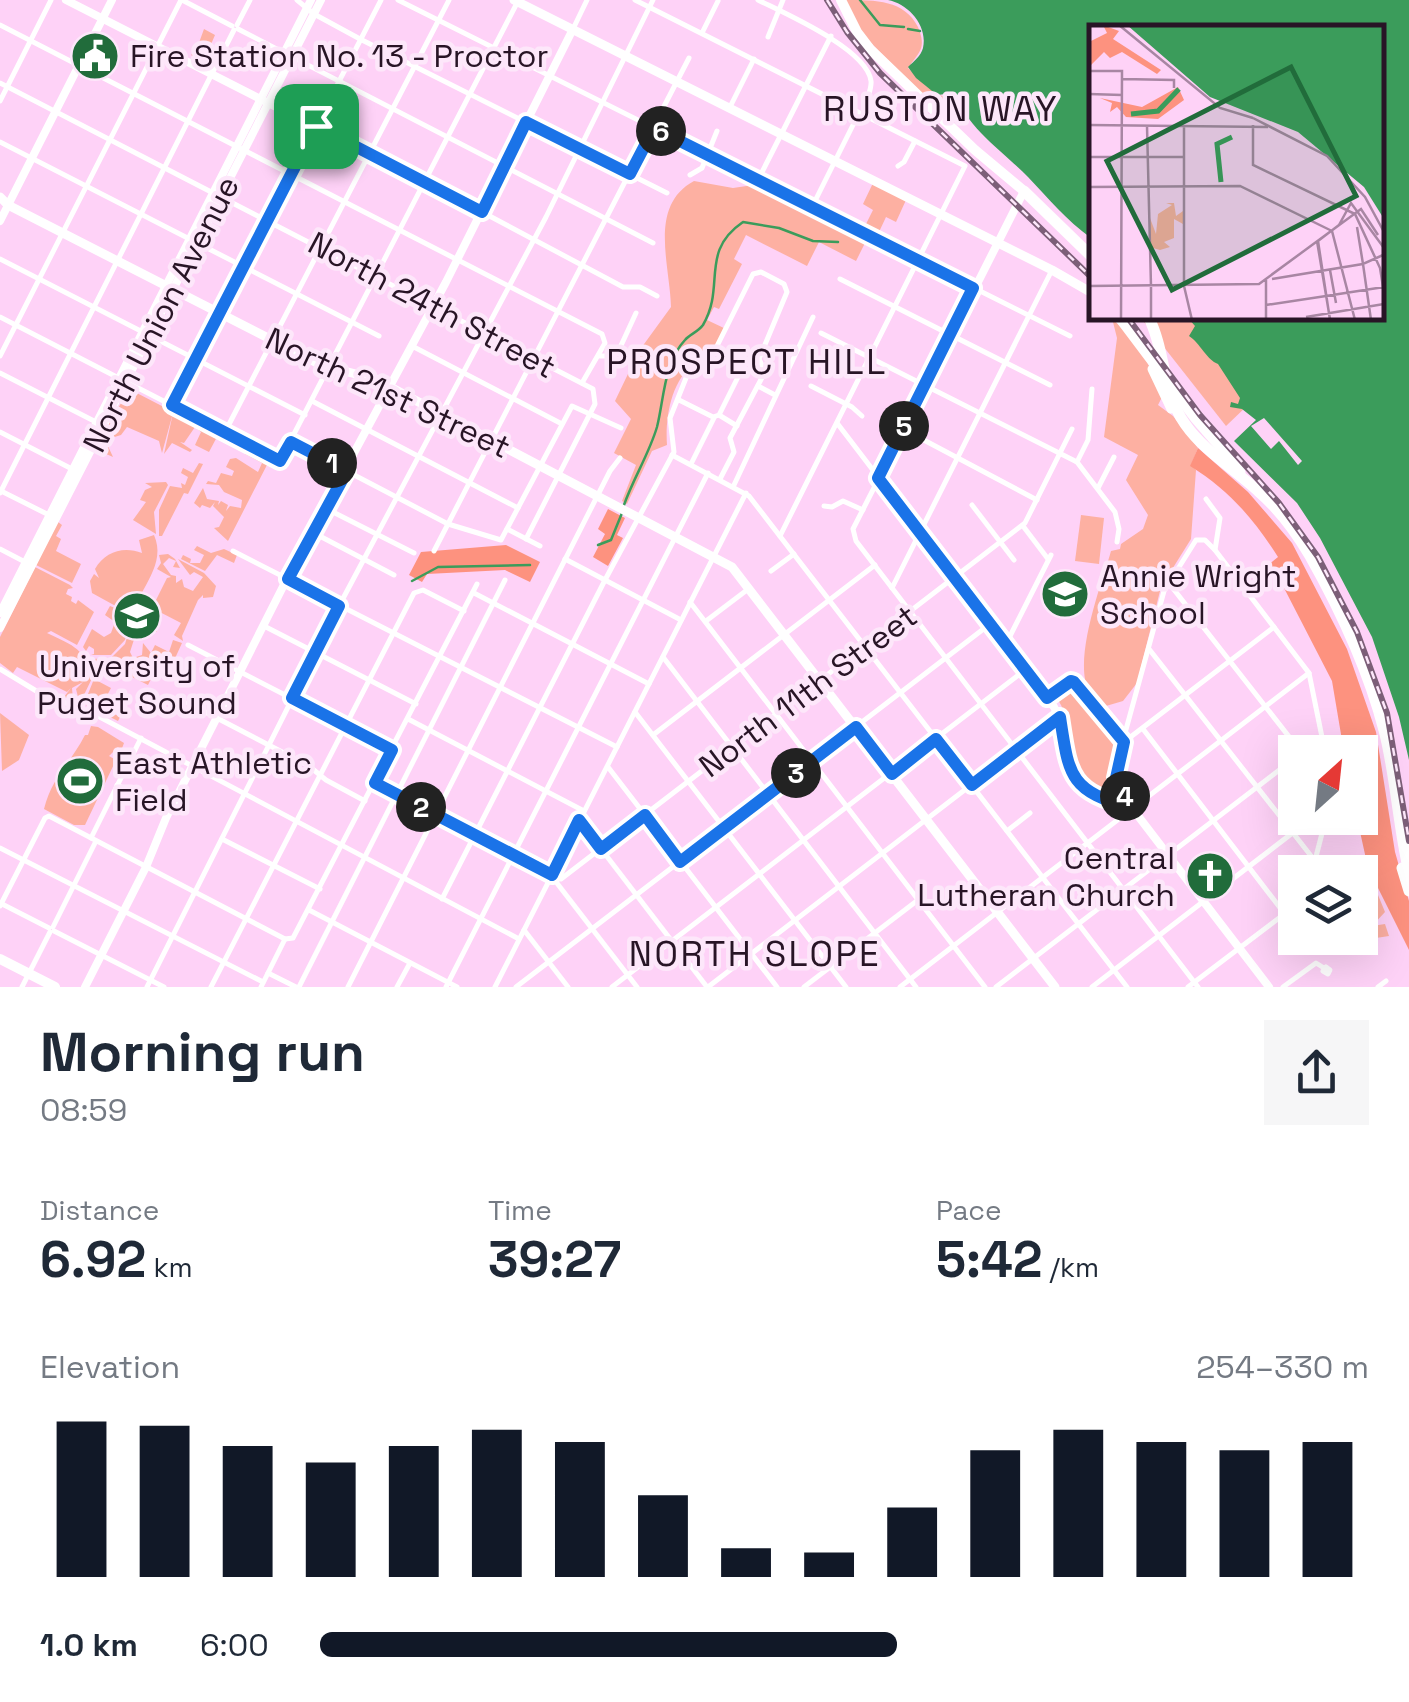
<!DOCTYPE html>
<meta charset="utf-8">
<style>
:root{--surface:#fff;--page:#f6f6f7;--text:#1f2937;--muted:#747a83;--accent:#111827}
body{margin:0;font-family:"Space Grotesk",sans-serif;background:var(--page);color:var(--text);height:100vh;display:flex;flex-direction:column;font-size:38px;white-space:nowrap}
*{box-sizing:border-box;margin:0}
p{font-size:32px;color:var(--muted)}
.icon{flex:none;width:55px;height:55px;fill:none;stroke:currentColor;stroke-width:2;stroke-linecap:round;stroke-linejoin:round}
.map{position:relative;height:987px;overflow:hidden}
.drawer{display:flex;flex-direction:column;background:var(--surface);flex:1}
.drawer>*{flex:none}
.needle{width:65px;rotate:27deg}
.buttons{position:absolute;left:1278px;top:735px;display:grid;gap:20px}
.buttons a{display:grid;place-items:center;width:100px;height:100px;border-radius:0px;background:var(--surface);box-shadow:0 10px 40px #0002;font-size:50px}
.pin{position:absolute;display:grid;place-items:center;width:85px;height:85px;color:#fff;margin:-42px;border-radius:20px;box-shadow:0 5px 15px #0006}
.km{position:absolute;width:50px;height:50px;margin:-25px;border-radius:50%;background:#222;color:#fff;font-size:28px;line-height:50px;text-align:center}
.round{display:grid;place-items:center;flex:none;width:105px;height:105px;border-radius:0px;background:var(--page)}
.summary{display:flex;align-items:center;justify-content:space-between;height:170px;padding:0 40px}
h1{font-size:55px;font-weight:700;line-height:75px}
.figures{display:grid;grid-template-columns:repeat(3,1fr);gap:15px;height:170px;padding:10px 40px}
.figures div{display:grid;align-content:center}
.figures b{font-size:50px;font-weight:700}
.figures small{font-size:28px;font-weight:400}
.figures p{font-size:28px}
.chart{height:280px;padding:20px 40px}
.chart p{display:flex;justify-content:space-between}
.chart svg{width:100%;height:180px;margin-top:10px;stroke:var(--accent);stroke-width:6}
ul{padding:0 40px;list-style:none;font-size:32px}
li{display:grid;grid-template-columns:160px 120px 1fr;align-items:center;height:75px}
li i{height:25px;border-radius:12px;background:var(--accent)}
.map>svg:first-child{display:block}
.green{fill:#fdb0a2}
.forest{fill:#fd927f}
.water{fill:#3b9c5b}
.pier{fill:#fed2f7}
.lines{fill:none;stroke-linecap:round;stroke-linejoin:round}
.stream{stroke:#3b9c5b;stroke-width:2.5}
.minor{stroke:#fff;stroke-width:5}
.tertiary{stroke:#fff;stroke-width:8}
.secondary{stroke:#fff;stroke-width:9}
.primary{stroke:#fff;stroke-width:10}
.trunk{stroke:#fff;stroke-width:11}
.rail-casing{stroke:#7c5f78;stroke-width:6}
.rail{stroke:#fde7fa;stroke-width:2.5;stroke-dasharray:8;stroke-linecap:butt}
.route-casing{stroke:#fff;stroke-width:20}
.route{stroke:#1a73e8;stroke-width:12}
.labels{text-anchor:middle;stroke-width:9;stroke-linejoin:round;paint-order:stroke}
.poi-label{font-size:32px;fill:#281526;stroke:#fde7fa;text-anchor:start}
.street-label{font-size:32px;fill:#281526;stroke:#fde7fa}
.neighbourhood-label{font-size:35px;letter-spacing:2.5px;fill:#281526;stroke:#fde7fa}
.inset-river{fill:none;stroke:#3b9c5b;stroke-width:5}
.inset-road{fill:none;stroke:#a886a3;stroke-width:2.5}
.view{fill:#216c3b;fill-opacity:0.15;stroke:#216c3b;stroke-width:5}
.inset-edge{fill:none;stroke:#281526;stroke-width:5}
</style>
<div class="map">
<svg width="1409" height="987" viewBox="0 0 1409 987">
<rect width="100%" height="100%" fill="#fed2f7"/>
<g class="green">
<path d="M844 0C877 0 904 0 918 27 927 49 919 52 908 68L926 86 942 96 956 93 958 102 941 114 864 36Z"/>
<path d="M204 29 215 35 209 49 216 52 211 54 209 50 203 55 210 59 208 64 191 55 196 51Z"/>
<path d="M694 181 733 188 760 184 867 239 856 261 819 242 807 266 746 235 734 259 742 264 719 309 714 307 707 320 726 329C714 353 716 349 695 363 671 380 665 418 667 445L652 451 627 504 622 501 636 465 614 453 631 419 615 401 639 351 671 307C670 264 648 206 694 181Z"/>
<path d="M873 183 906 200 896 222 886 217 879 232 865 226 873 210 863 204Z"/>
<path d="M1112 318 1141 349 1163 395 1158 405 1173 416 1198 448 1191 465 1196 470 1191 539 1161 587 1137 683 1123 701 1106 706C1058 692 1102 585 1111 551L1120 549 1121 544 1143 529 1148 515 1126 480 1138 455 1104 437 1117 338Z"/>
<path d="M1141 318H1196L1249 404 1226 426Z"/>
<path d="M129 389 218 435 209 452 195 445 201 432 195 427 184 443 180 442 192 450 190 452 172 443 164 454 173 413 162 453 159 441 127 427 121 435 108 439 107 444 113 457 95 449Z"/>
<path d="M248 448 269 461 228 541 214 528 219 527 224 517 213 506 215 502 210 508 202 505 200 508 194 503 203 488 207 499 219 501 218 505 221 501 228 505 226 511 230 506 241 508 242 500 224 492 219 485 206 484 208 481 216 483 221 473 232 476 234 471 226 467 230 459 236 458 258 472 262 463 245 454Z"/>
<path d="M199 463 203 464 188 494 184 493 162 536H159V510L170 486 182 488 181 483 185 485 188 477 181 473 183 468 193 473Z"/>
<path d="M166 482 168 485 154 512 156 534 133 520 146 502 140 500 145 490 152 487 145 483Z"/>
<path d="M1081 515 1104 518 1099 564 1075 561Z"/>
<path d="M58 522 62 525 56 536 61 539 56 551 81 564 72 583 36 565Z"/>
<path d="M154 535C167 564 140 588 132 615L92 593 90 581 94 574 99 578 95 569C105 551 124 546 142 553L139 540Z"/>
<path d="M197 546 211 553 224 549 237 555 234 563 217 555 205 571 181 559 183 555 191 559 190 563H200L204 555 194 550Z"/>
<path d="M168 554 175 559 180 568 173 567 176 561 169 558 163 564 171 575 176 576V583L182 579 184 587 193 591 203 577 194 572 190 575 178 559 204 573 216 586 213 597 203 598V595L198 600 182 636 183 641 174 635 181 623 152 608 167 578 171 577 157 569 161 563 159 555Z"/>
<path d="M35 567 70 585 73 588 68 589 66 594 72 597 71 601 76 604 78 600 94 612 77 645 51 631 47 633C67 643 87 648 88 673L93 659 108 658 96 670 82 699 78 697 76 689 83 682 72 688 73 700 64 697 71 688 67 692 17 667 13 673 0 663V637Z"/>
<path d="M110 606 115 608 114 618 122 612 132 617 125 640 111 655H91L94 654V649L89 646 86 651 83 647 92 629 104 637 111 633 115 622 105 615Z"/>
<path d="M133 618 157 629V632L146 625 138 627 130 652 133 658 142 655 143 643 151 653 155 645 169 652 173 640 182 643 167 676 156 669 148 685 130 676 132 670 123 666 112 669V667L109 672 101 668 125 644Z"/>
<path d="M94 679 111 688 101 707 120 717 118 721 84 704Z"/>
<path d="M1072 682 1120 744 1113 775 1116 798C1053 765 1085 739 1055 695Z"/>
<path d="M0 713 29 735 19 760 2 771Z"/>
<path d="M91 726 98 727 124 743 121 751 118 747 109 756 116 760 85 825H74L44 809C52 777 70 764 85 735H88Z"/>
<path d="M1356 862 1365 875 1369 873 1385 912 1372 926 1385 924 1389 936 1337 944 1338 938H1360V872H1342Z"/>
</g>
<g class="forest">
<path d="M1198 448 1248 492 1292 543 1347 649 1376 732 1395 852 1409 901V950L1368 868 1357 818H1360V752H1344L1332 681 1284 588 1268 565 1278 557C1253 518 1229 490 1190 466Z"/>
<path d="M608 509 625 518 617 535 623 538 608 566 593 557 605 534 598 529Z"/>
<path d="M506 545 540 562 530 582 505 570 427 574 422 582 409 575 421 552Z"/>
</g>
<path class="water" d="M888 0H1409V760L1399 717 1372 637 1320 538 1297 503 1234 441 1256 420 1242 409 1230 407 1231 402 1238 404 1240 398 1218 364C1207 360 1200 343 1189 336L1195 326 1188 318H1382V28H1092L1091 238C1066 220 1049 199 1028 177 1004 152 965 127 956 93L937 95 916 78 908 67C914 61 921 56 923 48 928 25 908 4 888 0Z"/>
<path class="pier" d="M1264 418 1302 461 1298 465 1279 441 1271 449 1251 426Z"/>
<g class="lines">
<g class="stream">
<path d="M860 0 880 25 904 27"/>
<path d="M908 29 920 31"/>
<path d="M624 505C633 479 649 454 657 427 664 399 664 362 685 340 690 334 698 332 703 325 726 286 699 252 743 222L779 228 813 241 838 242"/>
<path d="M598 545 611 540 622 513"/>
<path d="M412 581 438 567 530 565"/>
</g>
<g class="minor">
<path d="M182 0 232 26"/>
<path d="M297 0 314 14 360 39 667 193"/>
<path d="M398 0 1070 336"/>
<path d="M635 0 965 166 780 536"/>
<path d="M758 0C784 13 867 49 871 81 872 88 867 98 866 104L884 122"/>
<path d="M0 25 602 334 605 343 582 383"/>
<path d="M237 25 250 0"/>
<path d="M238 29 653 243"/>
<path d="M573 29 587 0"/>
<path d="M702 33 718 1"/>
<path d="M768 37 783 0"/>
<path d="M0 83 593 389 595 404 526 539"/>
<path d="M0 101 51 0"/>
<path d="M730 107 754 59"/>
<path d="M0 142 379 336"/>
<path d="M898 166 904 162 915 141"/>
<path d="M690 175 702 168 717 131"/>
<path d="M758 180 831 36"/>
<path d="M812 207 859 113"/>
<path d="M482 212 623 287H640L657 296"/>
<path d="M0 259 305 415"/>
<path d="M840 279 1050 385"/>
<path d="M0 317 280 461 517 3"/>
<path d="M821 333 1077 462 1115 512 1119 529 1117 542"/>
<path d="M412 346 562 424"/>
<path d="M0 356 181 0"/>
<path d="M600 356H613L618 352 636 313"/>
<path d="M0 373 96 422"/>
<path d="M758 386 775 395"/>
<path d="M811 386 852 407 862 416"/>
<path d="M679 400 713 417 719 415 737 426"/>
<path d="M312 401 518 508"/>
<path d="M172 405 381 0"/>
<path d="M719 415 739 375"/>
<path d="M837 423 879 478 853 529 856 541 1198 987"/>
<path d="M903 429 1037 500"/>
<path d="M0 432 72 469"/>
<path d="M225 432 449 0"/>
<path d="M291 442 448 524 501 540 572 406 621 428"/>
<path d="M672 455 749 496 1127 987"/>
<path d="M1077 462 1088 440 1092 389"/>
<path d="M691 464 714 418"/>
<path d="M734 485 813 317"/>
<path d="M1098 488 1114 457"/>
<path d="M1 491 49 515"/>
<path d="M0 493 234 30"/>
<path d="M1206 499 1220 518 1215 550"/>
<path d="M972 505 1014 560"/>
<path d="M824 506 832 507 843 501 863 510"/>
<path d="M325 508 414 553"/>
<path d="M1023 526 1048 559"/>
<path d="M507 529 540 546"/>
<path d="M312 532 394 575"/>
<path d="M0 549 25 562"/>
<path d="M233 551 617 747"/>
<path d="M434 551 689 58"/>
<path d="M565 559 681 620"/>
<path d="M771 571 794 554"/>
<path d="M1168 582 1301 752"/>
<path d="M892 588 1052 270"/>
<path d="M474 593 649 684"/>
<path d="M690 602 985 987"/>
<path d="M706 621 747 590"/>
<path d="M264 626 416 704"/>
<path d="M1006 644 1051 555"/>
<path d="M188 645 392 750"/>
<path d="M1149 649 1315 861"/>
<path d="M663 657 916 987"/>
<path d="M0 669 38 692 94 714 519 939"/>
<path d="M1047 698 1071 681 1074 682 1124 742 1274 627"/>
<path d="M188 703 309 766 326 780 365 801"/>
<path d="M635 712 846 987"/>
<path d="M408 719 584 811"/>
<path d="M1143 729 1284 913"/>
<path d="M653 735 875 565"/>
<path d="M608 767 777 987"/>
<path d="M375 783 561 879 1025 523 1072 429"/>
<path d="M117 785 140 796"/>
<path d="M1131 807 1117 782 1116 766 1164 591 1196 540H1205L1215 550 1309 673 1325 752"/>
<path d="M579 820 707 987"/>
<path d="M1007 831 1030 813"/>
<path d="M91 838 141 738"/>
<path d="M222 839 320 889"/>
<path d="M0 848 263 982"/>
<path d="M1312 872 1326 818"/>
<path d="M553 878 637 987"/>
<path d="M442 899 605 580 674 452 670 418 688 373 712 356 753 274 761 272 784 284 787 292 759 359 765 372 730 438 734 452 720 479"/>
<path d="M0 903 49 928"/>
<path d="M0 906 45 818 49 816 285 939 293 938 477 584"/>
<path d="M309 910 457 987"/>
<path d="M53 927 96 841"/>
<path d="M524 930 568 987"/>
<path d="M54 931 164 987"/>
<path d="M1326 967 1330 970 1328 974 1323 971Z"/>
<path d="M268 973 296 987"/>
<path d="M22 987 50 932"/>
<path d="M147 987 339 606 546 217 653 0"/>
<path d="M211 987 414 593 423 590 464 611"/>
<path d="M261 987 285 939"/>
<path d="M299 987 505 580"/>
<path d="M348 987 610 471 620 458"/>
<path d="M397 987 410 963"/>
<path d="M446 987 708 473"/>
<path d="M495 987 746 493"/>
<path d="M516 987 990 624"/>
<path d="M612 987 1025 670"/>
<path d="M708 987 1057 719"/>
<path d="M804 987 918 900"/>
<path d="M900 987 1309 673"/>
<path d="M996 987 1295 758"/>
<path d="M1092 987 1312 818"/>
<path d="M1188 987 1295 906"/>
<path d="M1283 987 1316 963 1324 968"/>
<path d="M1378 987 1386 981"/>
</g>
<g class="tertiary">
<path d="M66 0 482 212"/>
<path d="M1024 191 879 478 1054 707C1062 720 1060 732 1063 747 1068 784 1099 799 1132 808L1269 987"/>
<path d="M0 221 112 0"/>
<path d="M0 613 311 0"/>
<path d="M0 628 321 0"/>
<path d="M85 987 146 867 166 818 299 555 446 282 573 29"/>
</g>
<g class="secondary">
<path d="M514 0 1052 270 1092 293"/>
<path d="M0 197 8 205 321 365 375 379 732 567 1055 987"/>
<path d="M1119 318 1195 419 1241 472"/>
<path d="M1152 369 1171 409"/>
</g>
<g class="primary">
<path d="M841 0 857 32 870 49 975 150 1024 191"/>
<path d="M0 959 55 987"/>
</g>
<g class="trunk">
<path d="M1024 191 1092 257"/>
<path d="M1149 318C1166 352 1162 392 1185 424 1204 451 1234 469 1258 491 1279 509 1296 532 1310 556 1341 611 1368 669 1384 730 1396 777 1398 826 1409 872"/>
<path d="M1402 868 1409 891"/>
</g>
<g class="rail-casing">
<g id="rail">
<path d="M827 0 847 32 880 73 1092 278"/>
<path d="M1128 318 1200 415 1279 503 1318 557 1357 632 1387 713 1409 841"/>
</g>
</g>
<use href="#rail" class="rail"/>
</g>
<g class="lines">
<g class="route-casing">
<path id="route" d="M526 122 630 174 654 128 973 288 878 478 1047 698 1071 681 1074 682 1124 742 1116 778 1132 808C1069 791 1069 776 1060 717L972 785 936 739 892 774 856 727 680 862 645 815 601 849 579 820 552 875 375 783 392 750 292 698 339 606 288 579 347 471 291 442 280 461 172 405 316 126 482 212Z"/>
</g>
<use href="#route" class="route"/>
</g>
<defs>
<g id="civic-disc" transform="scale(2.5)"><circle r="9.5" fill="#216c3b" stroke="#fde7fa"/><path d="M-.6-6.5H3V-4.5H.6V-3L4-1V1h2V6H-6V1h2V-1L-.6-3ZM-1.2 2.5V6h2.4V2.5Z" fill="#fff"/></g>
<g id="school-disc" transform="scale(2.5)"><circle r="9.5" fill="#216c3b" stroke="#fde7fa"/><path d="M0-5L7-2L0 1L-7-2ZM-4 1L0 2.5L4 1V4Q0 6-4 4Z" fill="#fff"/></g>
<g id="university-disc" transform="scale(2.5)"><circle r="9.5" fill="#216c3b" stroke="#fde7fa"/><path d="M0-5L7-2L0 1L-7-2ZM-4 1L0 2.5L4 1V4Q0 6-4 4Z" fill="#fff"/></g>
<g id="stadium-disc" transform="scale(2.5)"><circle r="9.5" fill="#216c3b" stroke="#fde7fa"/><path d="M0-5a6.5 5 0 1 0 0 10a6.5 5 0 1 0 0-10ZM-3.5-1.8h7v3.6h-7Z" fill="#fff"/></g>
<g id="church-disc" transform="scale(2.5)"><circle r="9.5" fill="#216c3b" stroke="#fde7fa"/><path d="M-1.2-6h2.4v3.5h3.3v2.4h-3.3V6h-2.4V-.1h-3.3v-2.4h3.3Z" fill="#fff"/></g>
</defs>
<g fill-rule="evenodd">
<use href="#civic-disc" x="95" y="56"/>
<use href="#school-disc" x="1065" y="594"/>
<use href="#university-disc" x="137" y="616"/>
<use href="#stadium-disc" x="80" y="781"/>
<use href="#church-disc" x="1210" y="876"/>
</g>
<g class="labels">
<g class="poi-label">
<text x="130" y="67">Fire Station No. 13 - Proctor</text>
<text x="1100" y="587">Annie Wright<tspan x="1100" dy="37">School</tspan></text>
<text x="137" y="677" text-anchor="middle">University of<tspan x="137" dy="37">Puget Sound</tspan></text>
<text x="115" y="774">East Athletic<tspan x="115" dy="37">Field</tspan></text>
<text x="1175" y="869" text-anchor="end">Central<tspan x="1175" dy="37">Lutheran Church</tspan></text>
</g>
<g class="street-label">
<text transform="translate(432 305) rotate(28)" y="11">North 24th Street</text>
<text transform="translate(161 314) rotate(-63)" y="11">North Union Avenue</text>
<text transform="translate(388 393) rotate(25)" y="11">North 21st Street</text>
<text transform="translate(808 691) rotate(-37)" y="11">North 11th Street</text>
</g>
<g class="neighbourhood-label">
<text x="941" y="121">RUSTON WAY</text>
<text x="747" y="374">PROSPECT HILL</text>
<text x="755" y="966">NORTH SLOPE</text>
</g>
</g>
<g transform="translate(1089 25)">
<rect width="295" height="295" fill="#fed2f7"/>
<path d="M77 178H85L87 191 94 186V199L85 194V213L75 217 81 222 71 225 60 222 61 193 67 209 69 189 83 180Z" fill="#fdb0a2"/>
<path d="M14 0 30 6 24 14 72 45 68 49 33 27 21 33 15 27 0 42V17L18 8ZM89 62 95 75 69 94 37 92 28 82 21 87 23 78 11 73 53 82Z" fill="#fd927f"/>
<path d="M38 0H295V194L275 162 209 107 121 72Z" fill="#3b9c5b"/>
<path class="inset-river" d="M42 89 69 86 90 64M132 157 128 119 143 112"/>
<path class="inset-road" d="M30 0 131 83 164 93M0 46H33L32 295M33 54 85 55V63M0 69 33 70M164 93 238 131 276 172 295 207M0 100 179 102M164 100V140L266 189 291 243 295 268M58 101 62 261M1 132H95M0 162 151 161 243 206M268 202 274 239 294 230M243 206 266 295M228 216 241 294M241 245 247 278M183 254 274 239 282 295M177 255V295M0 261 170 259 272 184 289 210M95 261V102M95 261 103 295M237 271 295 262M177 280 237 271M217 292 295 279M62 295V261M241 295 229 216 250 200 262 178 295 223"/>
<path class="view" d="M202 42 267 171 83 265 18 136Z"/>
<rect width="295" height="295" class="inset-edge"/>
</g>
</svg>
<div class="buttons">
<a><svg class="needle" viewBox="-14 -14 28 28"><path d="M0-13l5 13h-10z" fill="#e53935"/><path d="M0 13l5-13h-10z" fill="#747a83"/></svg></a>
<a><svg class="icon" aria-label="layers" viewBox="0 0 24 24"><path d="M12 4l9 5-9 5-9-5zM3 14l9 5 9-5"/></svg></a>
</div>
<div class="pin" style="left:316px;top:126px;background:#1e9e55"><svg class="icon" aria-label="arrive" viewBox="0 0 24 24"><path d="M6 21V4h12l-3 4 3 4H6"/></svg></div>
<b class="km" style="left:332px;top:463px">1</b>
<b class="km" style="left:421px;top:807px">2</b>
<b class="km" style="left:796px;top:773px">3</b>
<b class="km" style="left:1125px;top:796px">4</b>
<b class="km" style="left:904px;top:426px">5</b>
<b class="km" style="left:661px;top:131px">6</b>
</div>
<section class="drawer">
<div class="summary"><div><h1>Morning run</h1><p>08:59</p></div><a class="round"><svg class="icon" aria-label="share" viewBox="0 0 24 24"><path d="M12 15V3M7 8l5-5 5 5M5 13v7h14v-7"/></svg></a></div>
<div class="figures">
<div><p>Distance</p><b>6.92<small> km</small></b></div>
<div><p>Time</p><b>39:27</b></div>
<div><p>Pace</p><b>5:42<small> /km</small></b></div>
</div>
<div class="chart"><p><span>Elevation</span>254–330 m</p>
<svg viewBox="0 0 160 44" preserveAspectRatio="none"><path d="M5 44V6M15 44V7M25 44V12M35 44V16M45 44V12M55 44V8M65 44V11M75 44V24M85 44V37M95 44V38M105 44V27M115 44V13M125 44V8M135 44V11M145 44V13M155 44V11"/></svg>
</div>
<ul>
<li><b>1.0 km</b>6:00<i style="width:55%"></i></li>
</ul>
</section>
